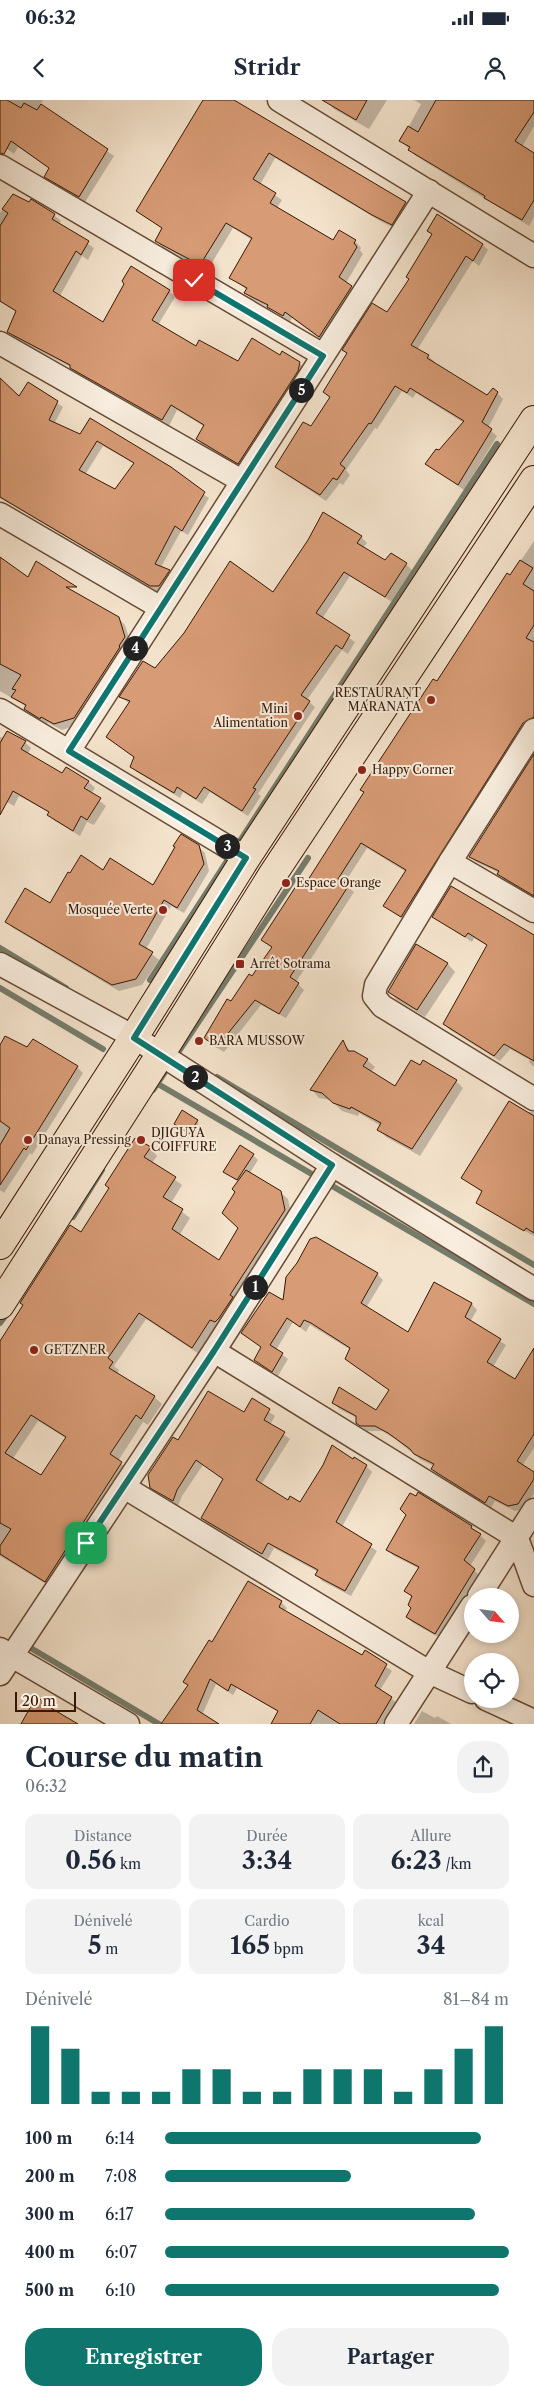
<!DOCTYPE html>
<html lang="fr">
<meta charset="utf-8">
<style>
:root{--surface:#fff;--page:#f2f2f3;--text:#1f2937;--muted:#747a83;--accent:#0f766e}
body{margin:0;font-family:"Libre Caslon Text",serif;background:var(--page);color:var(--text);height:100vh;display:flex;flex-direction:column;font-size:19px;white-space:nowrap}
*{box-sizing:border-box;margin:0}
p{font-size:16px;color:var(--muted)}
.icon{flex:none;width:28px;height:28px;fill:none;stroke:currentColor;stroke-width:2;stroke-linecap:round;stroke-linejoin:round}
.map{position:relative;height:1624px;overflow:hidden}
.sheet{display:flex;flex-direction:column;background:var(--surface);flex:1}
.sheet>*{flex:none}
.needle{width:32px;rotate:118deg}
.tools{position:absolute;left:464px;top:1488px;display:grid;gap:10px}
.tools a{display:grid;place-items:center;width:55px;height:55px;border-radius:50%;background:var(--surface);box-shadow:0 2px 8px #0003;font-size:25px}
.scale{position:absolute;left:15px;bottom:12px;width:61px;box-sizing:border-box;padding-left:5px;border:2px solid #381804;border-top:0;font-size:14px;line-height:18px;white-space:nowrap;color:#381804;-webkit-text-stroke:4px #f8edde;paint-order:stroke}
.pin{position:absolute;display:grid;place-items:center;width:42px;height:42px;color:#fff;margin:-21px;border-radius:10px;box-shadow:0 2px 8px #0006}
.km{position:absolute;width:25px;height:25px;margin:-12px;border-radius:50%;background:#222;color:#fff;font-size:14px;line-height:25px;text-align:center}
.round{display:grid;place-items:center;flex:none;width:52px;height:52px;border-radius:20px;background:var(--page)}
.head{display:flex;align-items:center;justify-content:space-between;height:85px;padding:0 25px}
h1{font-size:28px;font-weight:700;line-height:38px}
.figures{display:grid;grid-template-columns:repeat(3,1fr);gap:8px;height:85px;padding:5px 25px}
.figures div{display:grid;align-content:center;border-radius:12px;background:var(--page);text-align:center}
.figures b{font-size:25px;font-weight:700}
.figures small{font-size:14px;font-weight:400}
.figures p{font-size:14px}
.chart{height:140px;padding:10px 25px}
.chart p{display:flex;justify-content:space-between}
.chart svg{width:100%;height:90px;margin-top:5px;stroke:var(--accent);stroke-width:6}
.cta{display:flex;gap:10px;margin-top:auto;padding:10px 25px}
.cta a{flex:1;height:58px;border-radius:20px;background:var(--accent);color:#fff;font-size:20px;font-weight:700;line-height:58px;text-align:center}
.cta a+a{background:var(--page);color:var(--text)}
ul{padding:0 25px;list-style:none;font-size:16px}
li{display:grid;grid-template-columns:80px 60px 1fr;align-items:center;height:38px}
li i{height:12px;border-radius:6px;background:var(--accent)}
.status{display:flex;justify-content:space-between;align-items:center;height:35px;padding:0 25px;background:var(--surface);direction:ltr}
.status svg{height:14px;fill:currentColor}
header{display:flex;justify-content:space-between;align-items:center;height:65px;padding:0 25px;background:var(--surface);font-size:22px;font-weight:700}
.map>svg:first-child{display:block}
.shadow{fill:#0003;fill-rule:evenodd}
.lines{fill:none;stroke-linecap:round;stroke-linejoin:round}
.stream{stroke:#757c6b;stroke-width:6}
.building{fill:#d79b75;stroke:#381804;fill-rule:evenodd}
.minor-casing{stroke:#674b36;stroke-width:25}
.major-casing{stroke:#381804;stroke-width:30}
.minor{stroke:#f8edde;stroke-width:22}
.major{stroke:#f4e3cc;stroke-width:28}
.route-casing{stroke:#fff;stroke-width:10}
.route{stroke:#0f766e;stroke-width:6}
.poi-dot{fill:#8f2418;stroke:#f8edde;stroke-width:2}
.labels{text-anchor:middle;stroke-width:4;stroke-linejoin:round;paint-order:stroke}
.poi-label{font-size:12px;fill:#381804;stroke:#f8edde;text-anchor:start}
</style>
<div class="status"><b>06:32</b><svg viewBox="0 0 49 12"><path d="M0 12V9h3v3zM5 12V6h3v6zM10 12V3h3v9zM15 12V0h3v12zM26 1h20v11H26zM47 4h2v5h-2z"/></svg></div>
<header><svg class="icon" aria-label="back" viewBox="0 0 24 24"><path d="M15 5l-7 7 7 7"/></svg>Stridr<svg class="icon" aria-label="person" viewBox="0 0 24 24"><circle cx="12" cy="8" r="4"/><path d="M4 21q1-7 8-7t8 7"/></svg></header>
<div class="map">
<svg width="534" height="1624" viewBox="0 0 534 1624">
<rect width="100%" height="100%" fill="#f4e3cc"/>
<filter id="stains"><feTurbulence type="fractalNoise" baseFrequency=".004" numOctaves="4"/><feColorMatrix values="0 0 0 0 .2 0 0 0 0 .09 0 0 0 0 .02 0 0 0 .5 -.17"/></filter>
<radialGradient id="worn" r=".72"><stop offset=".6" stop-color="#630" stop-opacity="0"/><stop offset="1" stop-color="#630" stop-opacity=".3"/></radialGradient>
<g class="shadow">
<path d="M0 0H43L40 5 114 56 85 102 52 83 46 77 50 69 18 47 14 54 0 44Z"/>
<path d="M204 0H232L405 103 412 109 398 130 380 121 275 58 260 85 282 100 277 108 334 142 355 141 361 148 360 150 363 154 346 183 358 193 326 243 292 218 290 222 269 208 252 199 245 193 247 190 231 177 252 140 233 128 207 171 163 148 157 141 163 129 137 111Z"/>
<path d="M328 0H387L369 29 334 9 327 2Z"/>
<path d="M414 0H534V26L522 47 534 54V117L529 126 416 56 401 41 421 4Z"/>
<path d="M13 95 54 115 61 121 59 124 94 148 88 160 82 156 60 196 103 223 169 191 175 197 158 225 196 248 239 263 280 257 299 263 306 269 245 369 203 345 197 339 205 327 177 310 169 326 78 274 72 268 14 238 8 231 17 212 0 202V113Z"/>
<path d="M482 144 488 150 479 166 473 161 417 250 428 256 434 261 433 264 487 297 497 293 503 299 488 328 497 336 464 390 427 364 464 323 416 293 413 298 402 291 377 329 375 328 346 370 350 375 343 385 340 383 326 401 282 372 277 366 311 328 331 299 324 292 348 254 344 250 387 214 411 179Z"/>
<path d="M28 284 63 307 54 324 80 335 90 319 209 398 188 435 181 431 161 467 174 476 165 491H156L0 398V289L20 298ZM103 346 135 364 115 391 85 375Z"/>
<path d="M361 437 367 443 363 448 385 462 406 464 412 470 392 502 350 476 322 519 355 542 348 554 342 550 307 600 315 607 258 694 261 696 248 716 210 692 202 704 183 692 180 698 137 672 131 667 135 658 108 637 130 604 121 597 155 570Z"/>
<path d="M534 441V618L501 598 514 637 520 643 407 822 385 806 406 772 367 748 344 784 354 792 296 882 304 890 286 918 261 905 224 952 211 944 205 938 252 878 272 848 263 840 306 785 459 546 462 548Z"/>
<path d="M0 457 28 478 34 467 118 518 125 525 131 544 80 624 62 630 48 623 47 624 32 615 26 609 27 607 0 591Z"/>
<path d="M0 637 25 642 31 648 27 655 62 675 66 669 89 682 95 688 91 694 106 706 94 725 87 722 80 736 55 721 48 715 50 713 19 696 14 706 0 698Z"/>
<path d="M534 657V798L504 780 499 773 476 762 470 757Z"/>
<path d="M198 746 205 753 209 771 184 813 171 806 146 849 159 860 142 885 119 891 13 828 7 822 50 805 104 771 153 786 176 748Z"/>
<path d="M434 817 534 838V967L529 962 530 960 510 949 500 961 450 930 444 924 488 846 474 838 472 842Z"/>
<path d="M416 846 448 864 455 872 425 917 397 900 390 892Z"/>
<path d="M343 942 352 953 367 960 375 967 371 972 395 988 420 967 456 981 463 988 420 1056 386 1037 378 1029 381 1026 359 1013 358 1016 342 1011 331 1000 319 998 312 990Z"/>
<path d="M0 948 28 949 77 967 83 973 32 1055 30 1053 4 1093 0 1090Z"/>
<path d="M526 1012H534V1136L484 1108 478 1102 483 1093 463 1078Z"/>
<path d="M197 1021 199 1023 192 1035 175 1024Z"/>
<path d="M150 1048 157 1056 152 1063 182 1085 171 1103 190 1118 179 1136 219 1162 240 1128 237 1092 239 1082 225 1072 253 1055 258 1060 250 1073 280 1092 288 1099 292 1117 199 1254 146 1219 114 1266 119 1270 117 1274 154 1297 162 1304 148 1325 143 1322 118 1361 128 1370 53 1488 0 1456V1244L82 1134ZM38 1321 67 1339 41 1377 12 1360Z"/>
<path d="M316 1139 377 1174 383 1180 366 1208 409 1234 435 1183 472 1204 477 1210 470 1222 506 1245 493 1267 515 1281 534 1250V1348L522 1366 534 1374V1393L524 1409 515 1411 495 1401 491 1408 438 1375 432 1369 434 1366 421 1360 395 1339 382 1331H367L357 1323V1318L339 1309 334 1303 376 1312 390 1291 346 1259 351 1250 310 1225 306 1232 293 1222 276 1250 288 1259 278 1276 256 1260 262 1248 242 1233 284 1202Z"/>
<path d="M252 1300 275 1316 270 1325 290 1339 261 1385 289 1401 301 1404 354 1361 366 1366 372 1372 342 1427 377 1451 351 1496 322 1481 317 1475 318 1472 274 1448 268 1459 208 1424 202 1418 224 1380 203 1365 182 1396 178 1406 151 1387 178 1342 245 1314Z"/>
<path d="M471 1427 486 1441 470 1466 480 1476 442 1539 413 1523 407 1517 412 1508 413 1498 406 1491 420 1469 394 1456 387 1450Z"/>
<path d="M249 1483 281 1502 287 1508 284 1512 362 1557 365 1552 392 1571 380 1590 397 1603 384 1624H272L279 1612 237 1588 233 1595 216 1584 202 1615 168 1624 189 1586 185 1582 213 1544Z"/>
<path d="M422 1611 435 1618 437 1616 451 1624H414Z"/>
</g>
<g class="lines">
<g class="stream">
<path d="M0 848 66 888"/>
<path d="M150 880 497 344"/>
<path d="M0 888 103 949"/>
<path d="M217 977 534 1165"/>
<path d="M158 984 534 1204"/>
<path d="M153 990 308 758"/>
<path d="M73 1117 102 1070"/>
<path d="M0 1223 8 1212"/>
<path d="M24 1544 159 1624"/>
</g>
</g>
<g class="building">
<path d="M0 0H7L21 8 24 3 37 10 41 4 108 49 79 97 44 77 49 68 11 41 4 54 0 53Z"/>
<path d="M203 0H234L406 102 392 125 372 115 269 53 253 79 276 93 270 103 333 140 339 130 356 140 354 143 357 147 339 177 352 186 319 237 285 212 283 216 267 207 268 205 244 193 247 188 229 178 252 138 226 123 200 165 155 141 162 128 136 111Z"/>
<path d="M322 0H367L356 20Z"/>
<path d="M436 0H534V12L515 41 534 53V100L522 120 484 98 485 96 408 50 410 47 399 41 408 26 418 32Z"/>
<path d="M13 94 29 102 31 99 55 114 52 119 89 141 81 155 76 151 53 191 103 222 124 184 122 181 131 166 170 190 152 220 196 246 199 240 238 261 252 238 280 255 282 251 300 262 298 271 238 364 196 339 204 325 171 305 162 320 70 268V265L7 232 16 211 0 201V126L8 113 2 109Z"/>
<path d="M437 114 483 144 473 161 466 156 411 245 429 255 427 258 487 295 493 288 498 292 482 322 492 329 458 385 425 364 436 349 439 350 464 321 410 288 407 293 395 286 371 324 369 323 340 364 345 368 337 380 333 378 320 395 275 367 303 322 311 326 330 297 323 292 347 253 342 250 372 203 387 212 409 179 406 177 432 134 427 131Z"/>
<path d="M0 278 19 296 28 282 58 301 49 320 80 334 90 318 171 367 205 392 182 431 175 426 155 464 170 470 159 486H150L0 397ZM97 341 134 363 115 389 79 370Z"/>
<path d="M323 412 362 436 357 443 385 460 391 453 407 463 385 497 344 472 316 513 350 535 342 549 336 545 301 595 310 601 253 688 256 689 242 711 204 687 196 699 177 687 174 693 130 667 134 657 106 637 130 601 119 597 143 561 155 568 184 533 230 461 273 492 308 440Z"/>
<path d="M0 457 28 477 36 461 77 487H66L119 517 125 537 119 546 120 547 74 618 54 624 41 617 40 619 24 609 26 605 11 597 16 590 12 589 21 575 0 564Z"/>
<path d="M520 460 533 468 523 484 534 491V525L526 538 534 542V617L523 623 401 817 383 806 406 770 361 743 338 779 349 785 290 877 299 883 279 914 255 900 217 947 204 938 227 899 231 901 249 874 252 876 272 847 261 840 300 780 306 783 364 692 360 690 433 579 437 581 507 473 510 475Z"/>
<path d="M7 631 26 641 21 649 62 673 66 667 89 681 84 688 101 698 87 720 81 716 73 731 47 715 49 712 13 691 0 715V643Z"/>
<path d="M534 654V796L497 774 499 771 469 757Z"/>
<path d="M181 734 199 745 204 764 177 808 164 800 139 844 153 852 136 879 112 885 5 822 25 788 50 803 68 772 70 773 81 755 103 770 110 758 153 785 175 747 173 746Z"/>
<path d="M451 786 534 835V961L504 944 494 956 443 924 487 845 468 833 465 837 432 817Z"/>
<path d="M416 844 448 863 417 910 388 892Z"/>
<path d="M5 936 27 947 33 939 78 966 26 1050 24 1048 0 1085V1045L10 1028 0 1021V945Z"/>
<path d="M343 940 348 951H354L368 959 363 966 395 986 411 960 420 965 423 960 457 980 412 1049 377 1030 381 1023 351 1007 350 1009 333 1003 322 993 310 990Z"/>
<path d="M509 1001 534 1016V1133L526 1128 524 1131 476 1103 482 1091 461 1078Z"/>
<path d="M182 1010 198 1020 189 1034 174 1024Z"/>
<path d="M135 1038 151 1047 144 1057 176 1077 163 1097 183 1109 172 1129 219 1160 238 1128 222 1113 235 1092 232 1089 246 1070 281 1091 285 1110 230 1195 233 1197 219 1218 215 1222 210 1220 192 1248 139 1213 108 1258 113 1262 109 1268 155 1296 141 1319 136 1315 110 1354 122 1362 45 1482 0 1454V1446L11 1429 0 1423V1241L23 1205 20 1203 70 1125 81 1132 109 1088 105 1085ZM31 1315 66 1337 41 1375 5 1353Z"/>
<path d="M240 1045 254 1054 237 1080 223 1072Z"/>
<path d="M316 1137 378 1173 361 1203 408 1232 434 1182 472 1203 465 1217 501 1239 487 1262 515 1279 534 1248V1334L517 1361 534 1372V1379L518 1404 508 1406 489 1396 485 1403 431 1369 434 1364 414 1354 410 1349 388 1333 375 1326H360L356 1323V1316L332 1303 339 1287 376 1310 389 1290 345 1259 350 1248 311 1223 304 1220 300 1227 287 1218 270 1245 283 1253 272 1272 254 1260 261 1247 241 1233 269 1192 283 1200 286 1177 297 1163 310 1139Z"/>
<path d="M208 1291 244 1312 252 1298 270 1309 264 1320 285 1332 256 1380 288 1400 290 1396 300 1402 323 1365 332 1345 353 1359 354 1357 367 1365 336 1422 372 1444 345 1491 315 1475 318 1470 268 1443 262 1454 201 1418 223 1379 196 1360 177 1390 173 1401 150 1388 148 1375 173 1337 178 1340Z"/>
<path d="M418 1392 472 1426 471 1428 481 1434 464 1460 475 1469 435 1534 406 1517 411 1508 408 1505 412 1496 404 1491 419 1467 386 1450 406 1415 400 1409 410 1393 416 1396Z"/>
<path d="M248 1481 282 1501 279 1507 362 1555 365 1550 387 1564 375 1586 392 1597 376 1624H340L318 1610 310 1624H271L278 1611 231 1584 228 1591 210 1579 197 1610 219 1624H161L188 1585 183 1582 209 1540 212 1542Z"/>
<path d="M36 1597 52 1606 51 1608 78 1624H21Z"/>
</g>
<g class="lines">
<g class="minor-casing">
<g id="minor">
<path d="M279 0 534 156"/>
<path d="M0 66 323 255"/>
<path d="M0 243 242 381"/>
<path d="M0 414 161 508"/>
<path d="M0 610 246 758"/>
<path d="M534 630 450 762 376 885 374 896 382 906 534 999"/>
<path d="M69 651 429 91"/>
<path d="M450 762 534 811"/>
<path d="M0 864 134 937 332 1065 534 1189"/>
<path d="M214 1251 517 1438 534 1485"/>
<path d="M124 1387 429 1572 472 1592"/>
<path d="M479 1496 534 1410"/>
<path d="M0 1549 128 1624"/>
<path d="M0 1574 214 1251 332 1065"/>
<path d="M486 1599 534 1621"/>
<path d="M396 1624 472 1506"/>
</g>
</g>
<g class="major-casing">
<g id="major">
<path d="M0 1145 134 937 246 758 534 320"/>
<path d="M0 1205 160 955 273 774 534 380"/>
</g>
</g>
<use href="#minor" class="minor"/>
<use href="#major" class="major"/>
</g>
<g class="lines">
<g class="route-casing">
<path id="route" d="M86 1443 214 1251 332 1065 134 938 246 758 69 651 323 256 194 180"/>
</g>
<use href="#route" class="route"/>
</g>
<g class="poi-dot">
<circle cx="431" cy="600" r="5"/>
<circle cx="298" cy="616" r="5"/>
<circle cx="362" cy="670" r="5"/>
<circle cx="286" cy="783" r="5"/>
<circle cx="163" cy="810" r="5"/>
<rect x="235" y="859" width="10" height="10" rx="2.5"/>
<circle cx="199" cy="941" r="5"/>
<circle cx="28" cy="1040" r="5"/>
<circle cx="141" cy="1040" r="5"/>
<circle cx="34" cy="1250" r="5"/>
</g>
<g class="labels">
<g class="poi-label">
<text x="421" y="597" text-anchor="end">RESTAURANT<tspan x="421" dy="14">MARANATA</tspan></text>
<text x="288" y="613" text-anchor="end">Mini<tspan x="288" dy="14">Alimentation</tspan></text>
<text x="372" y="674">Happy Corner</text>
<text x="296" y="787">Espace Orange</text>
<text x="153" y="814" text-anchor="end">Mosquée Verte</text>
<text x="250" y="868">Arrêt Sotrama</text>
<text x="209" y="945">BARA MUSSOW</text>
<text x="151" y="1037">DJIGUYA<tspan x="151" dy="14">COIFFURE</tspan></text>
<text x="38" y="1044">Danaya Pressing</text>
<text x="44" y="1254">GETZNER</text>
</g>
</g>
<rect width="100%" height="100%" filter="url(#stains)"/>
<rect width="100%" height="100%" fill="url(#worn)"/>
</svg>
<div class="tools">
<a><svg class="needle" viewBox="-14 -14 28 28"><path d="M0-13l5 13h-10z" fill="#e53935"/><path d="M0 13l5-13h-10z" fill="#747a83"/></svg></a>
<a><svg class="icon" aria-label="locate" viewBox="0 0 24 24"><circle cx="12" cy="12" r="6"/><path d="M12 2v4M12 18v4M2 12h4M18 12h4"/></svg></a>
</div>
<div class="scale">20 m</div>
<div class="pin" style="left:86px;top:1443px;background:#1e9e55"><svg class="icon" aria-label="arrive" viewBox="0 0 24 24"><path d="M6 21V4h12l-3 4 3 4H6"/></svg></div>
<div class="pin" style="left:194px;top:180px;background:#d93025"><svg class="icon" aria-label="check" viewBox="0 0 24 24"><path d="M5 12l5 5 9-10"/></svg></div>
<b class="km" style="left:255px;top:1187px">1</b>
<b class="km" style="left:195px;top:977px">2</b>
<b class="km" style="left:227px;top:746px">3</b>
<b class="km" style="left:135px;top:548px">4</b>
<b class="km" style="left:301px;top:290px">5</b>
</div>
<section class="sheet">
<div class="head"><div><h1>Course du matin</h1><p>06:32</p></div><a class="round"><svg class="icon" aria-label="share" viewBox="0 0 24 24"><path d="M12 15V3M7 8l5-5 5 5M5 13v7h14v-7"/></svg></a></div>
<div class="figures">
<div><p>Distance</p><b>0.56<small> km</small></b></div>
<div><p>Durée</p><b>3:34</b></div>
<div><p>Allure</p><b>6:23<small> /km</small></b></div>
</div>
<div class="figures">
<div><p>Dénivelé</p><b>5<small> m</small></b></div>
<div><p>Cardio</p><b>165<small> bpm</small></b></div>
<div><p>kcal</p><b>34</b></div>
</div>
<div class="chart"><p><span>Dénivelé</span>81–84 m</p>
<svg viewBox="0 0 160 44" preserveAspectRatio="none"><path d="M5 44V6M15 44V17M25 44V38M35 44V38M45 44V38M55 44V27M65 44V27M75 44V38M85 44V38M95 44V27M105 44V27M115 44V27M125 44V38M135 44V27M145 44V17M155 44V6"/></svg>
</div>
<ul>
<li><b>100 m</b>6:14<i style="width:92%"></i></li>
<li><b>200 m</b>7:08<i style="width:54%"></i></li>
<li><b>300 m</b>6:17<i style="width:90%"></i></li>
<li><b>400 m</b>6:07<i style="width:100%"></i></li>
<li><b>500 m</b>6:10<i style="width:97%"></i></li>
</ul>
<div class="cta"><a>Enregistrer</a><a>Partager</a></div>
</section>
